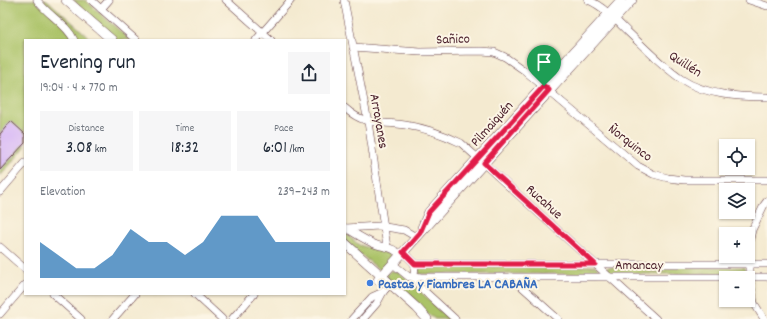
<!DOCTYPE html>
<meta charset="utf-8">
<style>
:root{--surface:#fff;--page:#f6f6f7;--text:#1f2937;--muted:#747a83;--accent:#1f6fb2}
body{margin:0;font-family:Dekko,sans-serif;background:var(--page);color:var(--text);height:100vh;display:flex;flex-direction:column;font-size:15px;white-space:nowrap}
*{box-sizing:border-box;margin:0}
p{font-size:13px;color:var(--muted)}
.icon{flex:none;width:22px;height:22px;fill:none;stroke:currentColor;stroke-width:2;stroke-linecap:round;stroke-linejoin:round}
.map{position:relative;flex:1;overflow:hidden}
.panel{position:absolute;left:24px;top:39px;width:322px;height:256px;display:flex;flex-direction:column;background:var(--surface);border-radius:0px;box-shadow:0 1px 3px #0004}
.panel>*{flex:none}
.buttons{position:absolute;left:719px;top:139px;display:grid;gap:8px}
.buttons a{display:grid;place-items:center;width:36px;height:36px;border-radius:0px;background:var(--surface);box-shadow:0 1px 3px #0004;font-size:20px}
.pin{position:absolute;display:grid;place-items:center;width:34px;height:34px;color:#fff;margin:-41px -17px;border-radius:50% 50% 50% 0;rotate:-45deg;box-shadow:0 0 4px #0007}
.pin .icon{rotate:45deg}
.round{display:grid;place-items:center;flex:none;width:42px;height:42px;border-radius:0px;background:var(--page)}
.summary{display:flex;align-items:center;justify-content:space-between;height:68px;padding:0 16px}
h1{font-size:22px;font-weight:600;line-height:30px}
.stats{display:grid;grid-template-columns:repeat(3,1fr);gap:6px;height:68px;padding:4px 16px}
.stats div{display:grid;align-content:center;border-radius:0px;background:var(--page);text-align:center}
.stats b{font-size:17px;font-weight:600}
.stats small{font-size:11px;font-weight:400}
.stats p{font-size:11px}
.chart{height:112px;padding:8px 16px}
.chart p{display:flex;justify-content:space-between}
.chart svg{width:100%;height:72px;margin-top:4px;fill:var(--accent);opacity:.7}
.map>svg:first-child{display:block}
.green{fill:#abc368;stroke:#7a714a}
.building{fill:#d3b0f9}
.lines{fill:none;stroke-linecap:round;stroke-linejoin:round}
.minor-casing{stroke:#643d44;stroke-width:8}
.major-casing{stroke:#643d44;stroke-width:10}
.minor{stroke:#fff;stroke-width:7}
.major{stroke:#fff;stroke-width:9}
.route-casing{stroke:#fff;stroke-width:8}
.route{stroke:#e11d48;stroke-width:5}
.shop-dot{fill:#3f7fe0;stroke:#fcf5e5;stroke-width:1.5}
.labels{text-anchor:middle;stroke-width:4;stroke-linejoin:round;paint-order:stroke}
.street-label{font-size:14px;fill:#4a1f2b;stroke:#fcf5e5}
.shop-label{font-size:14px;font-weight:bold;fill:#366cbe;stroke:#fcf5e5;text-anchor:start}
</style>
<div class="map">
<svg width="767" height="319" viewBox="0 0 767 319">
<rect width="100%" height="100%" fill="#fcf5e5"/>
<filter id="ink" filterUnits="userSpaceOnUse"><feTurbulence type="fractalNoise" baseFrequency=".025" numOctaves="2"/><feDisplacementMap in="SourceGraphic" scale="8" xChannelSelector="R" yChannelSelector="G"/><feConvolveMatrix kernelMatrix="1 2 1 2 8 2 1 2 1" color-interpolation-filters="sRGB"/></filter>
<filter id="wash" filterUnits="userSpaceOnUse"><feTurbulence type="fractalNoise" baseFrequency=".012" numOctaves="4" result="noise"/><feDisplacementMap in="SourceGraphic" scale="16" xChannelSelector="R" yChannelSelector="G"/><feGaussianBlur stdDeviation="0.9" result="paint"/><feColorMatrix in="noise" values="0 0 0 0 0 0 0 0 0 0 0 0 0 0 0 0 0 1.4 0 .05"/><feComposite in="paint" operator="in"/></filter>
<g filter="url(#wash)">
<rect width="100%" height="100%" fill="#f4ead0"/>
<g class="green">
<path d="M0 0H47L92 40H25V147L0 176Z"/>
<path d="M73 0H85L130 40H117Z"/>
<path d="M345 233 359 245 390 254 392 259 380 270 345 242Z"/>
<path d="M596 266 600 271 598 274H420L418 269 419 267Z"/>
<path d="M608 267H744L745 270V273L743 274H610L606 271Z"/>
<path d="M391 271H395L400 273 450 319H435L419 308 387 280V274Z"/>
</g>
<g id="blocks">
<path class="building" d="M11 121 25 134V143L0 170V134Z"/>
</g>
</g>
<g filter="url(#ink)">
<use href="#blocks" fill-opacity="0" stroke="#643d44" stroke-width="1"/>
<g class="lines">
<g class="minor-casing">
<g id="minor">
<path d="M37 0C47 15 67 24 74 40"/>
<path d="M91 0 136 40"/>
<path d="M226 0 271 40"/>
<path d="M344 0 368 122 387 247"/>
<path d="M588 0C603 6 617 21 628 32 645 48 662 66 681 79 705 95 739 97 767 97"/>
<path d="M749 0 767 6"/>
<path d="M101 9 109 0"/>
<path d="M256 40 291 0"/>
<path d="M353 47 420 52 482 51 494 52 505 57 525 71 638 166 653 174 668 178 684 180H767"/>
<path d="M345 108C366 127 380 121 405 125 425 128 443 134 461 143L656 319"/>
<path d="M0 192 25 163"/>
<path d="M346 228 379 226 404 230 416 237"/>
<path d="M346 228C356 234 366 241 377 245 386 248 394 247 400 255"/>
<path d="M0 247 25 269"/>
<path d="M393 264 409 277 414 276 415 264 403 252"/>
<path d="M415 264H767"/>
<path d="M414 276 421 277H767"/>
<path d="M413 277 420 287 455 319"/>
<path d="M511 277 558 319"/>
<path d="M53 294 81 319"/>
<path d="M195 294 222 319"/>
<path d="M0 314 25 285"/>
<path d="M113 319 135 294"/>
<path d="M232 319 254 294"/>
<path d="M352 319 372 297 383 292"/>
<path d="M363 319 377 303 383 292 390 284"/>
<path d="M764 319 754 303 749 277V244L752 230 764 205 767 201"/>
</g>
</g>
<g class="major-casing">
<g id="major">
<path d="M66 0 112 40"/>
<path d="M422 228 429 212 621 0"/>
<path d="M345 243 417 308 427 319"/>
<path d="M378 280 632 0"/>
</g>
</g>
<use href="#minor" class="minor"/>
<use href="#major" class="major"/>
</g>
</g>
<g class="lines" filter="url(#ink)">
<g class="route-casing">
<path id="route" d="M544 86 549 90 484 163 595 264H415L403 252 420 233 429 212Z"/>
</g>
<use href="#route" class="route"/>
</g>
<circle class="shop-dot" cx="370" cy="283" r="4"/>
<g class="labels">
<g class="street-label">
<text transform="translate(453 38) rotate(-2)" y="5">Sañico</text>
<text transform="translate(686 63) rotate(33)" y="5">Quillén</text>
<text transform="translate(380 121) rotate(80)" y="5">Arrayanes</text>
<text transform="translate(491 123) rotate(-48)" y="5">Pilmaiquén</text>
<text transform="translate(631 142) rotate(38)" y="5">Ñorquinco</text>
<text transform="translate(545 201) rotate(42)" y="5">Rucahue</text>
<text x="639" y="269">Amancay</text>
</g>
<g class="shop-label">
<text x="378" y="288">Pastas y Fiambres LA CABAÑA</text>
</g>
</g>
</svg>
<div class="buttons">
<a><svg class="icon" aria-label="locate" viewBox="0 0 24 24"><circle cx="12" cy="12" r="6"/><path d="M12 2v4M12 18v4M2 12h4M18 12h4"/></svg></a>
<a><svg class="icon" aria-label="layers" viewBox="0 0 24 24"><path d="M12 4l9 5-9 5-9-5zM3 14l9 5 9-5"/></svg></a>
<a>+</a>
<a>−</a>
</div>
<div class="pin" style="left:544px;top:86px;background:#1e9e55"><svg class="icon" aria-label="arrive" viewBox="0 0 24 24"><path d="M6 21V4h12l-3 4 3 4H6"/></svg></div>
<section class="panel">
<div class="summary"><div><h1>Evening run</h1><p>19:04 · 4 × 770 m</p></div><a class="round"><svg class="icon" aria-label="share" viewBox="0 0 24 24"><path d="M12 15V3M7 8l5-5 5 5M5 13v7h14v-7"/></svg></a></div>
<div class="stats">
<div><p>Distance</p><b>3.08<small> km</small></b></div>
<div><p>Time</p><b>18:32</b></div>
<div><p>Pace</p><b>6:01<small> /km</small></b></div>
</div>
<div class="chart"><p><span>Elevation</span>239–243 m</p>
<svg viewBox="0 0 160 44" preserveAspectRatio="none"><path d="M0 44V22L10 30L20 38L30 38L40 30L50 14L60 22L70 22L80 30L90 22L100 6L110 6L120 6L130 22L140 22L150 22L160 22V44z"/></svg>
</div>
</section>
</div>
